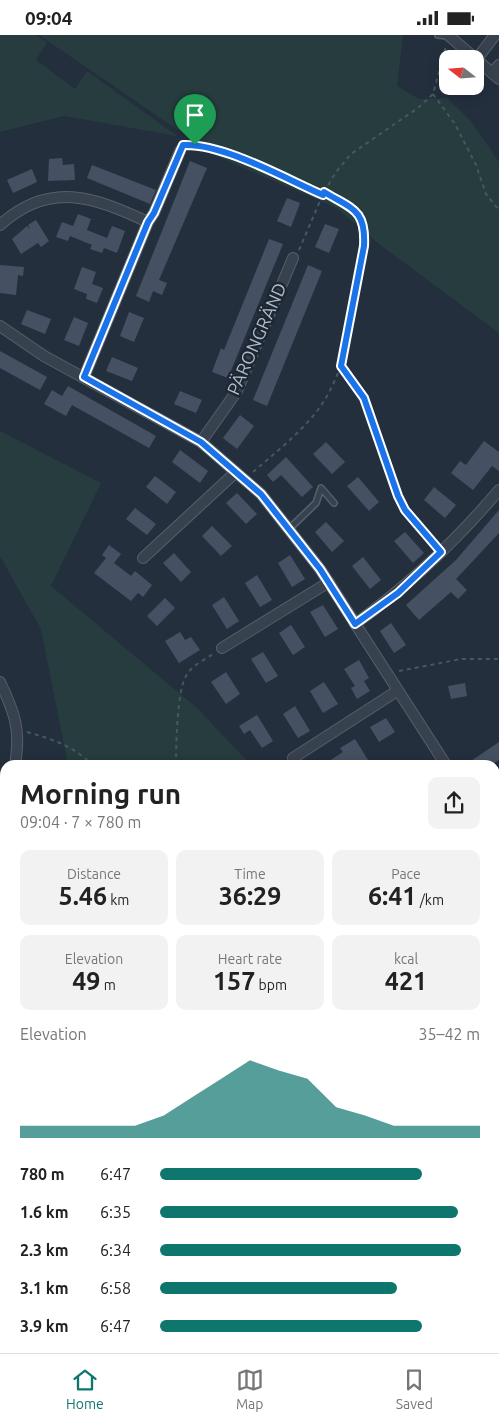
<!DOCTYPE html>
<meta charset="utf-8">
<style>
:root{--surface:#fff;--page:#f2f2f2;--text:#222;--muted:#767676;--line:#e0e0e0;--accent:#0f766e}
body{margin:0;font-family:Ubuntu,sans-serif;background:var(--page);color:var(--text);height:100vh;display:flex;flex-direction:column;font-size:19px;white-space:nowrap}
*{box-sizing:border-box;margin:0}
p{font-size:16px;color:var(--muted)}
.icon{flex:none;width:28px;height:28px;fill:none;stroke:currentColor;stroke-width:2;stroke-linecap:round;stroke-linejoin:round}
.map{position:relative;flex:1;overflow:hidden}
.side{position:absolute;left:0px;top:725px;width:500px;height:594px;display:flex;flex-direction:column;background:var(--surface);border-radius:15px 15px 0 0;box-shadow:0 2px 12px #0003}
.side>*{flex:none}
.needle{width:32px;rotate:287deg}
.controls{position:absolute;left:439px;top:15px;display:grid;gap:10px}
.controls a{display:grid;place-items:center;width:45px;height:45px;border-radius:10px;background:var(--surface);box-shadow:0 2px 12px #0003;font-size:25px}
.pin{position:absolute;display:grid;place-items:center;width:42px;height:42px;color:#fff;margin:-51px -21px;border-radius:50% 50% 50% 0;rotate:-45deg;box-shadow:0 0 5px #0007}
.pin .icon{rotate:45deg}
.round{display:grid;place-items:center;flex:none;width:52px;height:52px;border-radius:10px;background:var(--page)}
.head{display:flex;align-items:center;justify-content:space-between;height:85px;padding:0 20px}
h1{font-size:28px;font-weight:700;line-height:38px}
.metrics{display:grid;grid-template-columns:repeat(3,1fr);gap:8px;height:85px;padding:5px 20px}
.metrics div{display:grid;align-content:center;border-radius:10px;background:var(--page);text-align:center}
.metrics b{font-size:25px;font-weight:700}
.metrics small{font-size:14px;font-weight:400}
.metrics p{font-size:14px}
.chart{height:140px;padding:10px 20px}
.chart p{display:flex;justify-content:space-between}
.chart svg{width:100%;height:90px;margin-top:5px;fill:var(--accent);opacity:.7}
ul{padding:0 20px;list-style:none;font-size:16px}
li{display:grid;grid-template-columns:80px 60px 1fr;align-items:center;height:38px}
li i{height:12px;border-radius:6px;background:var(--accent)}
.status{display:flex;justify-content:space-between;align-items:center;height:35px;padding:0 25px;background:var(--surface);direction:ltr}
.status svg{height:14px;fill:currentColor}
.tab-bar{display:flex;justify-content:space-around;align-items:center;height:70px;border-top:1px solid var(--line);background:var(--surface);font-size:14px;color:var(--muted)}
.tab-bar a{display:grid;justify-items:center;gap:2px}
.tab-bar .active{color:var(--accent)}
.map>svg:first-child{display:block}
.green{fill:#263c3f}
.building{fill:#455162}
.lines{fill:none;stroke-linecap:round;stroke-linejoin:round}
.service-casing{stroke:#565f6c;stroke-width:8}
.minor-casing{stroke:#565f6c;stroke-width:12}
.secondary-casing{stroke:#565f6c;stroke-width:16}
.path{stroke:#44595c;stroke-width:2;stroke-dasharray:4 4;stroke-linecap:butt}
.service{stroke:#38414e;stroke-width:5}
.minor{stroke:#38414e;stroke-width:10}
.secondary{stroke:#465061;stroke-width:14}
.route-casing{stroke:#fff;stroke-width:10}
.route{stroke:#1a73e8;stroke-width:6}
.labels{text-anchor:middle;stroke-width:5;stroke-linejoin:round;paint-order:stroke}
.street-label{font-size:18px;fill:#b4bcc9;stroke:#1d2633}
</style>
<div class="status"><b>09:04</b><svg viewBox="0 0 49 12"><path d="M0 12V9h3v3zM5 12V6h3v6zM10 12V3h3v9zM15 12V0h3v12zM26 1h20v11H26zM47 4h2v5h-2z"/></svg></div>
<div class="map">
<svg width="499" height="1318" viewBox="0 0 499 1318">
<rect width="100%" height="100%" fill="#242f3e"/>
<g class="green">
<path d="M0 0H36L47 7 36 25 75 54 87 36 177 101 64 81 0 97Z"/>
<path d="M39 0H403L397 51 419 64 447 63 471 86 499 127V298L379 209 337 173 216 121Z"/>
<path d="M0 396 101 448 51 551 197 673 251 730H68L41 594 0 521Z"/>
<path d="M5 853V944L0 947V861Z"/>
<path d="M499 1000V1273L495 1278V1003Z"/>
<path d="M111 1314H468L465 1318H109Z"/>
</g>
<g class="building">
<path d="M62 123 63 130 74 129 75 145 48 146 49 124Z"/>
<path d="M190 126 207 133 159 245 167 248 162 260 153 256 149 267 136 261Z"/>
<path d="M92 130 156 155 150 169 87 143Z"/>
<path d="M32 134 37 147 13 158 7 145Z"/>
<path d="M287 163 300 168 291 192 277 186Z"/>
<path d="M78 179 91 184 87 195 107 203 112 191 125 196 117 218 104 213 102 218 90 214 92 210 70 201 68 206 56 202 62 187 73 191Z"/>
<path d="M36 185 49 206 41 212 38 208 21 219 12 204 27 191 30 194 28 190Z"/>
<path d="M325 189 339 194 329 218 315 212Z"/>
<path d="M269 204 283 209 228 343 212 337 221 313 224 315Z"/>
<path d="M0 230 24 232 23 241 18 240 16 260 0 258Z"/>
<path d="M308 230 322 236 267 371 253 365Z"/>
<path d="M82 232 96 237 92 249 103 253 97 268 86 264 87 259 74 254Z"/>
<path d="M27 275 51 284 45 299 21 289Z"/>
<path d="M129 277 144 283 134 307 120 301Z"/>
<path d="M74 282 88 288 79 311 64 305Z"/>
<path d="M0 316 47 342 40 355 0 333Z"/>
<path d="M112 322 138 333 132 346 106 336Z"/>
<path d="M68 351 156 401 149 413 72 370 66 381 44 369 52 355 62 361Z"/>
<path d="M180 356 202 365 196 378 174 369Z"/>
<path d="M240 380 254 391 237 414 223 403Z"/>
<path d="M484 406 499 417V436L492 431 473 455 451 438 460 426 466 430Z"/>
<path d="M326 407 345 427 332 439 313 419Z"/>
<path d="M180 415 208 436 200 448 172 427Z"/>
<path d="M286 422 313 452 302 462 281 440 273 447 267 440Z"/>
<path d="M155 441 176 457 167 469 146 452Z"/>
<path d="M358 442 379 467 369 476 347 451Z"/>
<path d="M434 452 456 470 445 483 424 465Z"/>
<path d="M237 458 257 479 246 489 226 468Z"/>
<path d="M135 473 156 489 147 500 126 484Z"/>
<path d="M499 475V498L456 544 467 555 458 564 451 557 419 585 406 570 456 525Z"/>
<path d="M326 487 344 506 332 517 315 497Z"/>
<path d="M212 491 232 511 221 521 202 501Z"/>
<path d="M405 497 424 518 413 528 394 506Z"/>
<path d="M109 510 121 519 114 528 131 541 135 536 152 550 143 562 138 558 131 566 94 538 106 523 102 520Z"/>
<path d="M174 518 191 537 181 547 163 528Z"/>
<path d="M290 520 305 544 292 552 278 528Z"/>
<path d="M363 522 381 545 370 554 352 531Z"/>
<path d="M257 540 272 565 260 572 245 548Z"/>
<path d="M224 562 239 586 227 594 212 570Z"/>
<path d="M165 563 175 573 157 591 147 581Z"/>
<path d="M323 570 338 594 325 602 310 577Z"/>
<path d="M391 588 406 610 394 618 380 596Z"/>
<path d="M291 590 305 612 293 620 279 598Z"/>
<path d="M180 597 185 605 191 602 200 615 179 628 165 606Z"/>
<path d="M263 617 278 641 266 648 251 624Z"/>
<path d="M359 625 369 643 364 646 370 656 357 664 351 653 355 651 344 634Z"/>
<path d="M226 637 240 659 226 669 211 647Z"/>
<path d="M324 647 338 669 323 678 310 656Z"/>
<path d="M465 648 467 661 451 664 448 651Z"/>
<path d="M295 671 310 696 298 703 283 679Z"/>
<path d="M257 680 273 706 262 713 250 695 244 699 239 691Z"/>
<path d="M386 683 395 697 379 707 370 692Z"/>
<path d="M355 704 368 725 360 730H323L343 717 340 713Z"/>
<path d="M499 707V725L491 730H465Z"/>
</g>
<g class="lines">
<g class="service-casing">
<g id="service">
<path d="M438 0 448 1"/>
<path d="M289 494 316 468 321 453 334 468"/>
</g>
</g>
<g class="minor-casing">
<g id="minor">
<path d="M448 0 499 44"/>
<path d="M476 25 495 0"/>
<path d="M492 38 499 30"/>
<path d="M148 187 154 178 180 116"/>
<path d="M0 190C50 145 94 162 148 187L84 342"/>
<path d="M0 291 44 321 201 407 261 459 320 534 446 730"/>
<path d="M201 407 237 356 293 223"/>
<path d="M143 523 236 437"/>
<path d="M355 589C409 550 456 506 499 455"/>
<path d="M222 613 329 547"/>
<path d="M0 647C15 678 21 696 15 730"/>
<path d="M293 723 397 656"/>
<path d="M0 774 5 762"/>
<path d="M0 1115 5 1113"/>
</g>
</g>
<g class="secondary-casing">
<g id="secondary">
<path d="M495 802 499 797"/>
<path d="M88 1318 90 1314"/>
</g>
</g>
<g class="path">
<path d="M433 59 455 89 476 130 486 159 499 175"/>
<path d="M188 110C221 107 291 145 323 160"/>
<path d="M299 215 323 159"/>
<path d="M341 331 364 363 398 461 405 475 433 508"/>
<path d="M253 437C275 418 299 399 317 376 352 330 354 266 364 211 366 174 353 174 324 157L336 137 351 119 418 73 433 59 446 11"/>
<path d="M399 636 461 624H499"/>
<path d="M27 697C52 704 74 711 92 730"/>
<path d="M176 730C176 711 177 656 186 641 191 631 204 625 213 619"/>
<path d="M495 776 499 772"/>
<path d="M0 954 5 952"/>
<path d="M2 954 5 980"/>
</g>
<use href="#service" class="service"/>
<use href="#minor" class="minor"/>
<use href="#secondary" class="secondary"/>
</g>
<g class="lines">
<g class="route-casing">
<path id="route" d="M183 110C223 108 286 144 323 160L324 157C352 174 366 174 364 211L341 331 364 363 398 461 405 475 441 517 398 558 355 589 320 534 261 459 201 407 84 342 148 187 154 178Z"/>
</g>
<use href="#route" class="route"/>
</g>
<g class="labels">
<g class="street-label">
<text transform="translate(257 304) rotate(-66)" y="6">PÄRONGRÄND</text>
</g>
</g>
</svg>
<div class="controls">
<a><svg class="needle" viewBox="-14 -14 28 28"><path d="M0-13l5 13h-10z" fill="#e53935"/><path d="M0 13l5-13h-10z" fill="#767676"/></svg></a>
</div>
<div class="pin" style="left:195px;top:110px;background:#1e9e55"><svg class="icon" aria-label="arrive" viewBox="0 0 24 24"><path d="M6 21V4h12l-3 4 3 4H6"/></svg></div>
<section class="side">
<div class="head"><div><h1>Morning run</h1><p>09:04 · 7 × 780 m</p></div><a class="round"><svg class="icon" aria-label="share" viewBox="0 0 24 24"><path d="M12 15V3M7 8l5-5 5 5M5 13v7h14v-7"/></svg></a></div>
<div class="metrics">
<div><p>Distance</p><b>5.46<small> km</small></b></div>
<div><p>Time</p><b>36:29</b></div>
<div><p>Pace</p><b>6:41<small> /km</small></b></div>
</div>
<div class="metrics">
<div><p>Elevation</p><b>49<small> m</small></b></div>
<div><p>Heart rate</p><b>157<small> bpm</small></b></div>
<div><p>kcal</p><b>421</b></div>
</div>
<div class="chart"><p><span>Elevation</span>35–42 m</p>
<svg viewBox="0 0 160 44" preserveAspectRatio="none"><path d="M0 44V38L10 38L20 38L30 38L40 38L50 33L60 24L70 15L80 6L90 11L100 15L110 29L120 33L130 38L140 38L150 38L160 38V44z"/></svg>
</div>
<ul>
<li><b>780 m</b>6:47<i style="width:82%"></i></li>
<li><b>1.6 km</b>6:35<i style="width:93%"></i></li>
<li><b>2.3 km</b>6:34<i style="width:94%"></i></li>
<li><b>3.1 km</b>6:58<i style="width:74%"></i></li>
<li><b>3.9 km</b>6:47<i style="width:82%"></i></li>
</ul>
</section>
</div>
<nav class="tab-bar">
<a class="active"><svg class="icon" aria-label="home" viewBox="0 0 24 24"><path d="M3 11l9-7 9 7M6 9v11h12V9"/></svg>Home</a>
<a><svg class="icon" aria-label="map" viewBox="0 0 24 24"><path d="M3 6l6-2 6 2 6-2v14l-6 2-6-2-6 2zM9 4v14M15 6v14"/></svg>Map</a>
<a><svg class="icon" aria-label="saved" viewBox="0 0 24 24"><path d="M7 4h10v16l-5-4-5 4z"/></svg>Saved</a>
</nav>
